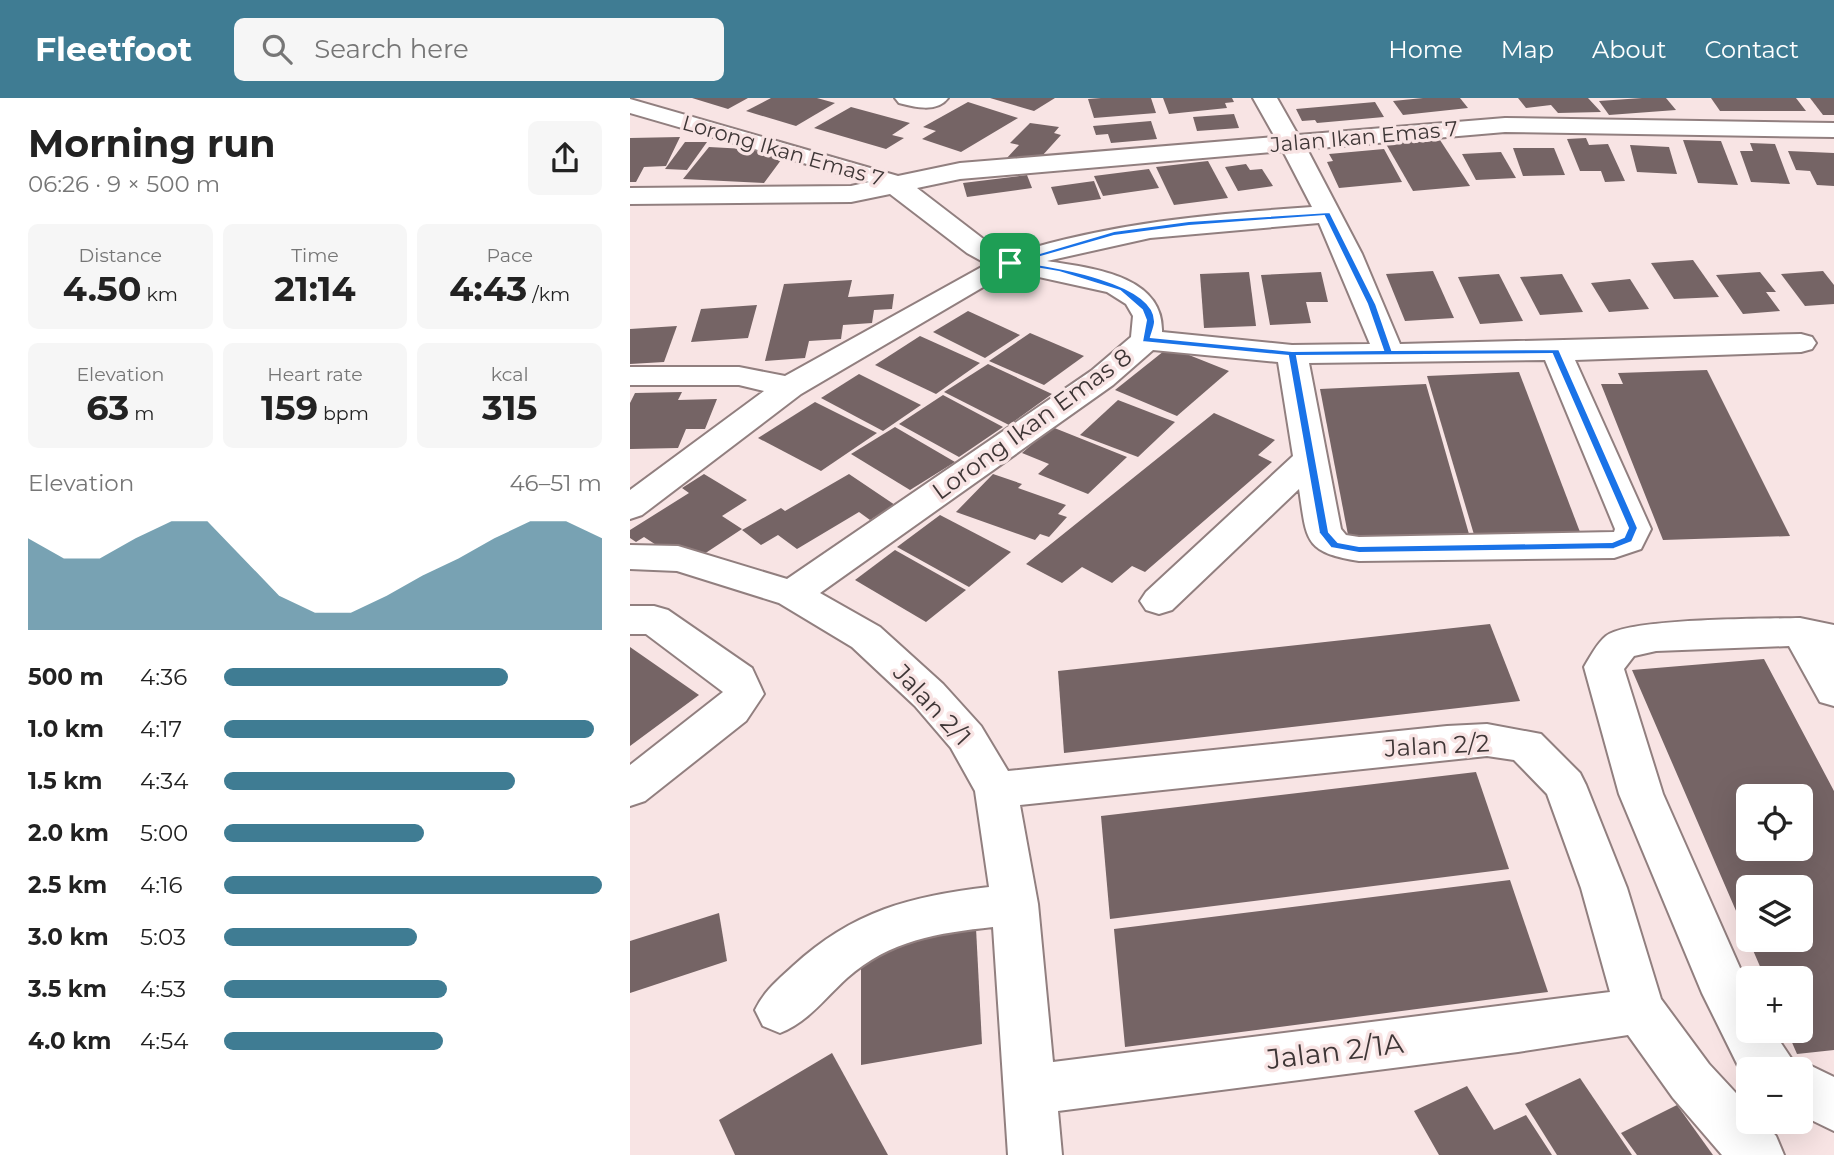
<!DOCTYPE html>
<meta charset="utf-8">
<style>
:root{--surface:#fff;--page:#f6f6f6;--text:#222;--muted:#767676;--accent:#3f7c93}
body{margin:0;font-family:Montserrat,sans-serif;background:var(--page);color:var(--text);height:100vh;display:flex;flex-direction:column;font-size:26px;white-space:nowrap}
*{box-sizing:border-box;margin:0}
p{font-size:23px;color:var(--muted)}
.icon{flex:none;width:38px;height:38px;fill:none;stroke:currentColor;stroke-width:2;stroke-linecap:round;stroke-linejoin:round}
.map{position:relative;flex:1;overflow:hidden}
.details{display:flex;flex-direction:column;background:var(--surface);width:630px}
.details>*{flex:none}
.tools{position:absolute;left:1106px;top:686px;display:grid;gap:14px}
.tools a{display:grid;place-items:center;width:77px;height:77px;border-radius:10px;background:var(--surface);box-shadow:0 7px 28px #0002;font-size:35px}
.pin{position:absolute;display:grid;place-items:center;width:60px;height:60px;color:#fff;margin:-30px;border-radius:14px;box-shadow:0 4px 10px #0006}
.round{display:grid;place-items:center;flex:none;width:74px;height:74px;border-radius:10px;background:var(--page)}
.headline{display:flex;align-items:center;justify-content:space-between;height:119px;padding:0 28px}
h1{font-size:38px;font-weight:700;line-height:52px}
.figures{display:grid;grid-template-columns:repeat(3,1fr);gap:10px;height:119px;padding:7px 28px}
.figures div{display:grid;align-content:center;border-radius:10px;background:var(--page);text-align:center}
.figures b{font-size:35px;font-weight:700}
.figures small{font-size:19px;font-weight:400}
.figures p{font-size:19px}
.chart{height:196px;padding:14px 28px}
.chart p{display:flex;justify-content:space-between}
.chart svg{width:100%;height:126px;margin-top:7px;fill:var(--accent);opacity:.7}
ul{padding:0 28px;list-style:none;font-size:23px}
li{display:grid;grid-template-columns:112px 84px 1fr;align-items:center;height:52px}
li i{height:18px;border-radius:9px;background:var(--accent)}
header{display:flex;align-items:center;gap:42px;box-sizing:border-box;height:98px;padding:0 35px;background:var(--accent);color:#fff}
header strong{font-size:33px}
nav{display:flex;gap:38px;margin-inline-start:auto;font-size:24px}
.search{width:490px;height:63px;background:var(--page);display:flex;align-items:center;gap:18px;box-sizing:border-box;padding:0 24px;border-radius:10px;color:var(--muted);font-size:26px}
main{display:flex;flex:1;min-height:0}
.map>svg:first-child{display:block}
.building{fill:#756465;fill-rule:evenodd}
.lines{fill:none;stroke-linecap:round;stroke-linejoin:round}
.minor-casing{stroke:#917f7f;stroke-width:4}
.minor{fill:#fff;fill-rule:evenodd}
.route{fill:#1a73e8;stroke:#fff;stroke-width:2;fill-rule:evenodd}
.labels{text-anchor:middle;stroke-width:7;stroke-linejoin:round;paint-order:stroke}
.far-street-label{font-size:21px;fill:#3e3636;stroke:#f8e4e4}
.street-label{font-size:24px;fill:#3e3636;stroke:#f8e4e4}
.near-street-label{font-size:28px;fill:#3e3636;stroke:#f8e4e4}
</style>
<header>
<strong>Fleetfoot</strong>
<div class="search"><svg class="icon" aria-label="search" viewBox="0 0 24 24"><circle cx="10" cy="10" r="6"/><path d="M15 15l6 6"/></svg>Search here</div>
<nav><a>Home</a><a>Map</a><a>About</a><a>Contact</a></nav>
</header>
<main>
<section class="details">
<div class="headline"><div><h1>Morning run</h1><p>06:26 · 9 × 500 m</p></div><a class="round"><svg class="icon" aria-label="share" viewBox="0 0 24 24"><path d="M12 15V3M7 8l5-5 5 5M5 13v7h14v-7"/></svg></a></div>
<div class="figures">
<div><p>Distance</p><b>4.50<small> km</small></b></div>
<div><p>Time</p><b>21:14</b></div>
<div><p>Pace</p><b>4:43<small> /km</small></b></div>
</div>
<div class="figures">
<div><p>Elevation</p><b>63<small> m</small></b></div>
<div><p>Heart rate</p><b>159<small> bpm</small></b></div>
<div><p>kcal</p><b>315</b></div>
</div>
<div class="chart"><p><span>Elevation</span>46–51 m</p>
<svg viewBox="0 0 160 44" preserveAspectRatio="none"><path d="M0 44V12L10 19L20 19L30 12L40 6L50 6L60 19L70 32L80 38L90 38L100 32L110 25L120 19L130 12L140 6L150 6L160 12V44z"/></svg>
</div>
<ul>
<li><b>500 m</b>4:36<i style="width:75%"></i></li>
<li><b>1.0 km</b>4:17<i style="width:98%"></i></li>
<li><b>1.5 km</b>4:34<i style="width:77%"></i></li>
<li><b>2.0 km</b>5:00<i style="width:53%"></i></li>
<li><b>2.5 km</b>4:16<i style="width:100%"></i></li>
<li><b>3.0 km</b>5:03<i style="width:51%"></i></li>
<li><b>3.5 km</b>4:53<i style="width:59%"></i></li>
<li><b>4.0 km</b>4:54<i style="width:58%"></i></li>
</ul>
</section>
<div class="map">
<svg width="1204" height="1057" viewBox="0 0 1204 1057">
<rect width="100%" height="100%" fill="#f8e4e4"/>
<g class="building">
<path d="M62 0H118L98 11Z"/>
<path d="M141 0H187L205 5 166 28 116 13Z"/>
<path d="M360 0H425L404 13Z"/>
<path d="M471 0H521L526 15 464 20 458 1Z"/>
<path d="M533 0H602L604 4 595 5 597 10 539 16Z"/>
<path d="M793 0H830L838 10 773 17 763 3Z"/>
<path d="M888 0H958L971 14 928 15 921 7 896 10Z"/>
<path d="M1012 0H1036L1046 12 979 17 969 3Z"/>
<path d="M1081 0H1166L1176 13H1090Z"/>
<path d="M1180 0H1204V17H1193Z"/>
<path d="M338 4 388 20 331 54 292 41 306 33 293 29Z"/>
<path d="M745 4 754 19 687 25 685 22 672 23 666 11Z"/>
<path d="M221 9 280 25 262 37 274 40 256 51 184 30Z"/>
<path d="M604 16 609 30 567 33 563 19Z"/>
<path d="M521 23 527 41 481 45 478 36 466 37 463 28Z"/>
<path d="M400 25 429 29 424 35 431 37 412 58 376 61 389 47 380 45Z"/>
<path d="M50 39 36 68 14 69 6 84H0V40Z"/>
<path d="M956 40 959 47 978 46 995 83 975 84 971 73H950L937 41Z"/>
<path d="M810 42 840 88 783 93 756 46Z"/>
<path d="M1053 42 1091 43 1108 87 1068 85Z"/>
<path d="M55 44H77L57 72 35 71Z"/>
<path d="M1120 45 1145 46 1160 86 1121 84 1110 53H1123Z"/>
<path d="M1000 47 1039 49 1047 76 1007 74Z"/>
<path d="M79 49 135 52 131 57 154 58 134 85 53 81Z"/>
<path d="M883 50H924L935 77 893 78Z"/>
<path d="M754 51 772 84 709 90 697 64 703 63 699 56Z"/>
<path d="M1158 53 1204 55V88L1187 87 1180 73 1166 72Z"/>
<path d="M871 54 886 80 846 82 832 56Z"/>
<path d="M578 63 598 100 544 107 526 69Z"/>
<path d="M616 66 620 72 632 71 643 88 608 93 595 69Z"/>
<path d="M519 71 529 90 473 98 464 78Z"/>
<path d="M397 77 402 90 337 99 333 85Z"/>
<path d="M464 83 471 101 428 107 421 89Z"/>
<path d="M1063 162 1089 199 1044 201 1021 165Z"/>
<path d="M803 173 824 220 775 223 756 176Z"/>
<path d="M1193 173 1204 187V206L1175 208 1151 176Z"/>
<path d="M619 174 626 228 574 230 570 176Z"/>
<path d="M691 174 698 204H676L681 225 640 227 631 177Z"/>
<path d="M1130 174 1146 194H1136L1150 213 1113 216 1086 177Z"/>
<path d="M869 176 893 223 850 226 828 179Z"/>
<path d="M932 176 953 214 910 217 890 179Z"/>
<path d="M1000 181 1019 211 979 214 961 185Z"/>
<path d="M222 182 218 199 264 196 262 211 244 212 242 225 213 227 211 241 179 243 175 260 135 263 154 186Z"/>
<path d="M127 207 118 240 61 244 71 211Z"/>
<path d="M338 213 390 237 355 260 303 234Z"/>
<path d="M47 228 34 264 0 266V231Z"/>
<path d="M400 235 454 258 414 287 359 263Z"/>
<path d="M290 238 350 265 306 296 245 267Z"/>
<path d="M539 249 599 273 547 318 485 292Z"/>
<path d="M358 266 422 296 379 327 314 294Z"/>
<path d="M1077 272 1160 438 1033 442 971 286H993L988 275Z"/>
<path d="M889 274 950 434 845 440 797 278Z"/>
<path d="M229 276 291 307 253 333 191 300Z"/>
<path d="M796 286 839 436 719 442 690 291Z"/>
<path d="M52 294 48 302 87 301 75 331H56L48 350 0 351V305L5 295Z"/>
<path d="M313 297 373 329 329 359 269 326Z"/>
<path d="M488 302 545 324 508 359 450 337Z"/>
<path d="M185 304 247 335 191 373 128 340Z"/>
<path d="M584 315 645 342 628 357 642 364 515 474 502 468 482 485 452 469 432 485 396 466Z"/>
<path d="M265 329 325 364 280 392 221 356Z"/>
<path d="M422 329 497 359 458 396 408 376 419 366 392 355Z"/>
<path d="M74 376 117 402 92 418 112 431 68 460 48 447 37 454 14 439 6 444 0 440V432L59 395 52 390Z"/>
<path d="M219 376 265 407 240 422 229 414 167 451 148 437 131 447 112 432 151 410 155 413Z"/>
<path d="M363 376 392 386 388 390 436 407 428 416 437 419 419 439 410 436 405 442 326 414Z"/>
<path d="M310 417 381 454 339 489 267 449Z"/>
<path d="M265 452 336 492 296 524 225 482Z"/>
<path d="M860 526 890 603 434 655 428 573Z"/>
<path d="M0 549 69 597 0 648Z"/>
<path d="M1134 561 1204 693V952L1167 956 1157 933H1171V880H1135L1002 572ZM1118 698H1171V751H1118ZM1118 789H1171V842H1118Z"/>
<path d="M846 674 879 771 480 821 471 718Z"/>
<path d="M880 782 918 894 495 949 484 831Z"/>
<path d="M89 815 97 863 0 895V843Z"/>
<path d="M346 830 352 946 231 967V848Z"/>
<path d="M202 955 258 1057H105L89 1022Z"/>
<path d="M950 980 1002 1057H927L895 1006Z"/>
<path d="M837 988 864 1032 896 1017 922 1057H809L784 1013Z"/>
<path d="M1047 1007 1083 1057H1007L991 1035Z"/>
</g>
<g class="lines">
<g class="minor-casing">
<g id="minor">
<path d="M265 0H318C307 15 284 9 269 5Z"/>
<path d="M623 0H647L668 37 875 20 1204 25V39L875 34 677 51 732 156 770 246 1171 236 1182 239 1186 245 1182 251 1171 254 945 262 1021 431 1011 451 984 460 729 463C673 454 677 442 669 391L542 512 529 516 516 512 510 503 516 494 663 358 648 264 523 252 483 287 190 495 250 529 313 586 351 628 378 673 817 628 857 626 911 636 950 675 956 687 997 790 1031 901 1079 966 1118 1008V1024H1133L1146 1038 1154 1057H1092L1043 1000 998 937 888 954 428 1013 432 1057H378L363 829C308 835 260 842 217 880 195 900 178 924 150 935L133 928 125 912C134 893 148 882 163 868 223 813 281 798 359 789L345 693 321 650 285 608 222 549 149 505 47 473 0 471V447L48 448 157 481 461 273 501 239 503 218 496 206 477 194 386 174 360 185 171 296 12 417 0 421V392L134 293 109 287H0V269H109L155 278 357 166 337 155 260 96 221 104 0 106V90L221 88 239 84 0 15V1L268 78 330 65 645 39ZM653 53 682 109C579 116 480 125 382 156L356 143 287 90 330 81ZM689 125 740 246 662 247 532 234C534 177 461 170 417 163L520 140ZM915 262 985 431 984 434 729 439 716 437 711 431 679 265ZM857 658 884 662 917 696 951 790 980 894 423 964 408 806 390 707Z"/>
<path d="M0 508H24L38 512 122 570 134 596 116 623 15 703 0 708V667L93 594 16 536H0Z"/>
<path d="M1170 520 1204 527V608L1190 604 1159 548 1026 553 1004 558 994 571 1033 696 1118 888V933H1143L1165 966 1171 963 1204 979V1033L1171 1017V971H1118V985L1116 984 1072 895 989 696 954 569C960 559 967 545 976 538 999 520 1135 521 1170 520Z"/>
</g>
</g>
<use href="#minor" class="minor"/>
</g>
<path class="route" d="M700 114 746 206 762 252 929 251 1008 430 1002 444 984 451 729 455 701 450 689 435 658 258 512 244 516 222 512 212 490 193 429 174 376 165 484 133 559 123ZM694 118 737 206 753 252 662 253 521 239C522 235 525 228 525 224 526 184 421 168 393 164L484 138 559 128ZM922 256 998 430 994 439 982 444 729 448 708 444 699 434 667 258Z"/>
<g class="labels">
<g class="far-street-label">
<text transform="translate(734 39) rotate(-5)" y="7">Jalan Ikan Emas 7</text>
<text transform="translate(153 53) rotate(16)" y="7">Lorong Ikan Emas 7</text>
</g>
<g class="street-label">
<text transform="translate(402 326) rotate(-36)" y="8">Lorong Ikan Emas 8</text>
<text transform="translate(302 607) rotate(47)" y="8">Jalan 2/1</text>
<text transform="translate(807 648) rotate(-3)" y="8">Jalan 2/2</text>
</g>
<g class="near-street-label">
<text transform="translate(705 953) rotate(-7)" y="10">Jalan 2/1A</text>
</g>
</g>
</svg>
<div class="tools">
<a><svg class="icon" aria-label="locate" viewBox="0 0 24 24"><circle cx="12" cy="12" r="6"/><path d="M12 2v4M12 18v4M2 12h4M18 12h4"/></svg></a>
<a><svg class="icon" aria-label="layers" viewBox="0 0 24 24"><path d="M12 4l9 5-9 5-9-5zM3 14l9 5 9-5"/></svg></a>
<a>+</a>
<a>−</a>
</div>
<div class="pin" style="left:380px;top:165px;background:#1e9e55"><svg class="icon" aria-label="arrive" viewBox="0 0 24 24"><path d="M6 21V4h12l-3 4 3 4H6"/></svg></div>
</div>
</main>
